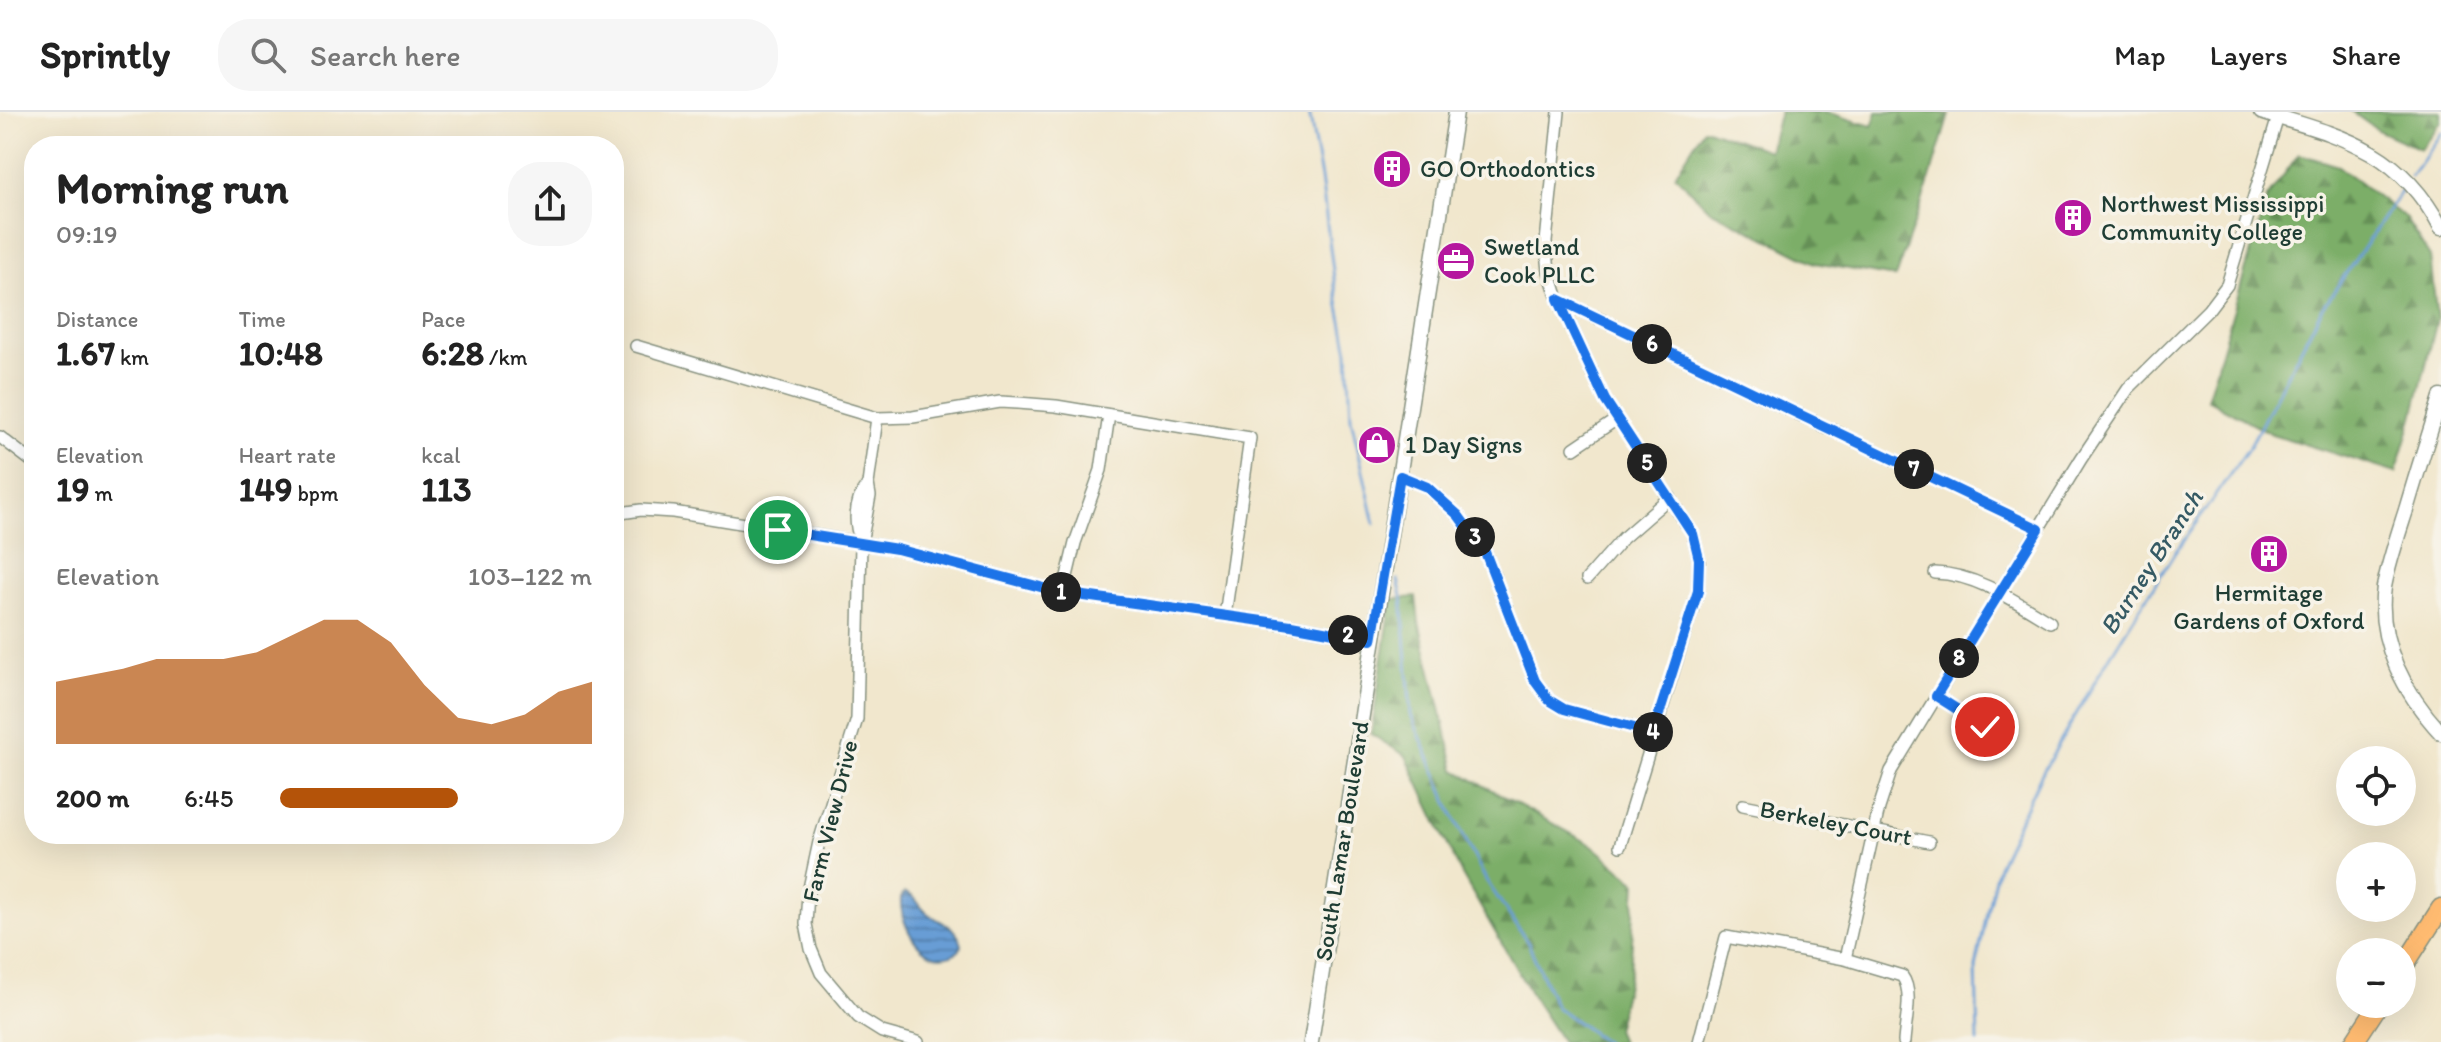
<!DOCTYPE html>
<meta charset="utf-8">
<style>
:root{--surface:#fff;--page:#f6f6f6;--text:#222;--muted:#767676;--line:#e0e0e0;--accent:#b45309}
body{margin:0;font-family:Itim,sans-serif;background:var(--page);color:var(--text);height:100vh;display:flex;flex-direction:column;font-size:30px;white-space:nowrap}
*{box-sizing:border-box;margin:0}
p{font-size:26px;color:var(--muted)}
.icon{flex:none;width:44px;height:44px;fill:none;stroke:currentColor;stroke-width:2;stroke-linecap:round;stroke-linejoin:round}
.map{position:relative;flex:1;overflow:hidden}
.sheet{position:absolute;left:24px;top:24px;width:600px;height:708px;display:flex;flex-direction:column;background:var(--surface);border-radius:32px;box-shadow:0 8px 32px #0002}
.sheet>*{flex:none}
.fabs{position:absolute;left:2336px;top:634px;display:grid;gap:16px}
.fabs a{display:grid;place-items:center;width:80px;height:80px;border-radius:50%;background:var(--surface);box-shadow:0 8px 32px #0002;font-size:40px}
.pin{position:absolute;display:grid;place-items:center;width:68px;height:68px;color:#fff;margin:-34px;border:4px solid #fff;border-radius:50%;box-shadow:0 2px 8px #0007}
.km{position:absolute;width:40px;height:40px;margin:-20px;border-radius:50%;background:#222;color:#fff;font-size:22px;line-height:40px;text-align:center}
.round{display:grid;place-items:center;flex:none;width:84px;height:84px;border-radius:32px;background:var(--page)}
.summary{display:flex;align-items:center;justify-content:space-between;height:136px;padding:0 32px}
h1{font-size:44px;font-weight:700;line-height:60px}
.figures{display:grid;grid-template-columns:repeat(3,1fr);gap:12px;height:136px;padding:8px 32px}
.figures div{display:grid;align-content:center}
.figures b{font-size:34px;font-weight:700}
.figures small{font-size:22px;font-weight:400}
.figures p{font-size:22px}
.chart{height:224px;padding:16px 32px}
.chart p{display:flex;justify-content:space-between}
.chart svg{width:100%;height:144px;margin-top:8px;fill:var(--accent);opacity:.7}
ul{padding:0 32px;list-style:none;font-size:26px}
li{display:grid;grid-template-columns:128px 96px 1fr;align-items:center;height:60px}
li i{height:20px;border-radius:10px;background:var(--accent)}
header{display:flex;align-items:center;gap:48px;box-sizing:border-box;height:112px;padding:0 40px;background:var(--surface);border-bottom:2px solid var(--line)}
header strong{font-size:38px}
nav{display:flex;gap:44px;margin-inline-start:auto;font-size:28px}
.search{width:560px;height:72px;background:var(--page);display:flex;align-items:center;gap:20px;box-sizing:border-box;padding:0 28px;border-radius:32px;color:var(--muted);font-size:30px}
.map>svg:first-child{display:block}
.forest{fill:url(#forest-firs);stroke:#4e764e;stroke-width:2}
.water{fill:url(#water-rules);stroke:#446d84;stroke-width:2}
.lines{fill:none;stroke-linecap:round;stroke-linejoin:round}
.stream{stroke:#689dd5;stroke-width:3}
.minor-casing{stroke:#889280;stroke-width:14}
.tertiary-casing{stroke:#889280;stroke-width:17}
.trunk-casing{stroke:#889280;stroke-width:21}
.minor{stroke:#fff;stroke-width:11}
.tertiary{stroke:#fff;stroke-width:14}
.trunk{stroke:#ffbb71;stroke-width:18}
.route-casing{stroke:#fff;stroke-width:16}
.route{stroke:#1a73e8;stroke-width:10}
.labels{text-anchor:middle;stroke-width:7;stroke-linejoin:round;paint-order:stroke}
.poi-label{font-size:24px;fill:#1f3d34;stroke:#f7f3e8;text-anchor:start}
.street-label{font-size:24px;fill:#1f3d34;stroke:#f7f3e8}
.water-label{font-size:26px;font-style:italic;fill:#355a64;stroke:#f7f3e8}
</style>
<header>
<strong>Sprintly</strong>
<div class="search"><svg class="icon" aria-label="search" viewBox="0 0 24 24"><circle cx="10" cy="10" r="6"/><path d="M15 15l6 6"/></svg>Search here</div>
<nav><a>Map</a><a>Layers</a><a>Share</a></nav>
</header>
<div class="map">
<svg width="2441" height="930" viewBox="0 0 2441 930">
<defs>
<pattern id="forest-firs" width="22" height="20" patternUnits="userSpaceOnUse" patternTransform="scale(2)"><rect width="22" height="20" fill="#7cae68"/><path d="M5 1l3.5 6h-7zM16 11l3.5 6h-7z" fill="#658f56"/></pattern>
<pattern id="water-rules" width="6" height="5" patternUnits="userSpaceOnUse" patternTransform="scale(2)"><rect width="6" height="5" fill="#689dd5"/><path d="M0 2.5h6" fill="none" stroke="#5581ae"/></pattern>
</defs>
<rect width="100%" height="100%" fill="#f7f3e8"/>
<filter id="ink" filterUnits="userSpaceOnUse"><feTurbulence type="fractalNoise" baseFrequency=".0125" numOctaves="2"/><feDisplacementMap in="SourceGraphic" scale="16" xChannelSelector="R" yChannelSelector="G"/><feConvolveMatrix kernelMatrix="1 2 1 2 8 2 1 2 1" color-interpolation-filters="sRGB"/></filter>
<filter id="wash" filterUnits="userSpaceOnUse"><feTurbulence type="fractalNoise" baseFrequency=".006" numOctaves="4" result="noise"/><feDisplacementMap in="SourceGraphic" scale="32" xChannelSelector="R" yChannelSelector="G"/><feGaussianBlur stdDeviation="1.8" result="paint"/><feColorMatrix in="noise" values="0 0 0 0 0 0 0 0 0 0 0 0 0 0 0 0 0 1.4 0 .05"/><feComposite in="paint" operator="in"/></filter>
<g filter="url(#wash)">
<rect width="100%" height="100%" fill="#f1e7cd"/>
<g class="forest">
<path d="M1780 0H1826L1872 14 1877 0H1939L1949 3 1927 76 1895 165 1815 151 1710 98 1675 63 1704 16 1769 39Z"/>
<path d="M2352 0H2441V9L2420 37 2377 18Z"/>
<path d="M2299 42 2338 54 2405 106 2430 145 2437 208 2413 305 2396 361 2272 322 2207 287 2267 86Z"/>
<path d="M1416 485 1419 510 1455 658 1592 733 1636 770 1630 859 1616 918 1621 930H1562L1532 884 1461 761 1406 644 1371 622 1392 487Z"/>
</g>
<path class="water" d="M905 781C916 784 917 791 924 798 938 812 955 810 962 833L959 839C925 861 899 814 901 785Z"/>
<g class="lines">
<g class="stream">
<path d="M1309 0 1321 66 1335 174 1348 239 1351 306 1375 412"/>
<path d="M2411 64 2441 21"/>
<path d="M1398 468 1402 484 1411 603 1455 707 1486 768 1528 831 1556 895 1605 930"/>
<path d="M1978 930 1976 856 1988 795 1998 754 2041 663 2111 542 2174 442 2250 334 2320 200 2405 74"/>
</g>
</g>
</g>
<g filter="url(#ink)">
<g class="lines">
<g class="minor-casing">
<g id="minor">
<path d="M1559 0 1546 130 1549 159 1557 184 1605 288 1693 422 1699 447 1698 479 1620 734"/>
<path d="M1558 187 2039 417"/>
<path d="M636 234 877 306 913 305 1000 290 1018 291 1056 294 1250 326 1225 504"/>
<path d="M877 306 868 372 870 384 861 431 857 607 819 730 808 781 806 812 811 837 821 861 858 905 882 920 918 930"/>
<path d="M0 325 34 351"/>
<path d="M1574 336 1617 307"/>
<path d="M1400 364 1427 375 1458 403 1485 440 1535 569 1549 588 1564 597 1653 621"/>
<path d="M614 402 641 398 673 400 861 431 897 437 1063 481 1291 513 1372 528"/>
<path d="M861 430C853 409 854 390 868 372"/>
<path d="M1935 461C1976 462 2015 489 2050 510"/>
<path d="M1587 467 1623 426 1670 385"/>
<path d="M1063 481 1075 431 1101 358 1109 303"/>
<path d="M1936 584 1985 615"/>
<path d="M1743 693 1929 730"/>
<path d="M1845 847 1879 696 1891 659 2081 347 2128 277 2208 198 2227 173 2278 5"/>
<path d="M1699 930 1726 825 1845 847 1902 864C1914 880 1905 910 1904 930"/>
</g>
</g>
<g class="tertiary-casing">
<g id="tertiary">
<path d="M2261 0C2340 24 2399 36 2441 116"/>
<path d="M2441 285C2429 323 2417 360 2406 398 2398 423 2389 449 2384 475 2376 530 2406 583 2441 621"/>
<path d="M1311 930 1456 0"/>
</g>
</g>
<g class="trunk-casing">
<g id="trunk">
<path d="M2402 857 2441 796"/>
<path d="M2354 930 2379 892"/>
</g>
</g>
<use href="#minor" class="minor"/>
<use href="#tertiary" class="tertiary"/>
<use href="#trunk" class="trunk"/>
</g>
</g>
<g class="lines" filter="url(#ink)">
<g class="route-casing">
<path id="route" d="M778 418 897 437 1063 481 1291 513 1372 528 1400 364 1427 375 1458 403 1485 440 1535 569 1549 588 1564 597 1653 621 1698 479 1699 447 1693 422 1605 288 1558 187 2039 417 1936 584 1985 615"/>
</g>
<use href="#route" class="route"/>
</g>
<defs>
<g id="building-disc" transform="scale(2)"><circle r="9.5" fill="#b5179e" stroke="#f7f3e8"/><path d="M-4-6H4V6H1V3H-1V6H-4ZM-2.5-4.3h1.7v1.8h-1.7ZM.8-4.3h1.7v1.8H.8ZM-2.5-1h1.7V.8h-1.7ZM.8-1h1.7V.8H.8Z" fill="#fff"/></g>
<g id="office-disc" transform="scale(2)"><circle r="9.5" fill="#b5179e" stroke="#f7f3e8"/><path d="M-6-3h4V-5.5h4V-3h4V5H-6ZM-1-4.5V-3h2v-1.5ZM-6 0V1H6V0Z" fill="#fff"/></g>
<g id="shop-disc" transform="scale(2)"><circle r="9.5" fill="#b5179e" stroke="#f7f3e8"/><path d="M-5-2.5h2.3a2.7 3.5 0 0 1 5.4 0H5L5.5 6h-11ZM-1.5-2.5h3a1.5 2.3 0 0 0-3 0Z" fill="#fff"/></g>
</defs>
<g fill-rule="evenodd">
<use href="#building-disc" x="1392" y="57"/>
<use href="#building-disc" x="2073" y="106"/>
<use href="#office-disc" x="1456" y="149"/>
<use href="#shop-disc" x="1377" y="333"/>
<use href="#building-disc" x="2269" y="442"/>
</g>
<g class="labels">
<g class="poi-label">
<text x="1420" y="65">GO Orthodontics</text>
<text x="2101" y="100">Northwest Mississippi<tspan x="2101" dy="28">Community College</tspan></text>
<text x="1484" y="143">Swetland<tspan x="1484" dy="28">Cook PLLC</tspan></text>
<text x="1405" y="341">1 Day Signs</text>
<text x="2269" y="489" text-anchor="middle">Hermitage<tspan x="2269" dy="28">Gardens of Oxford</tspan></text>
</g>
<g class="street-label">
<text transform="translate(830 709) rotate(-76)" y="8">Farm View Drive</text>
<text transform="translate(1836 711) rotate(11)" y="8">Berkeley Court</text>
<text transform="translate(1342 729) rotate(-81)" y="8">South Lamar Boulevard</text>
</g>
<g class="water-label">
<text transform="translate(2151 450) rotate(-57)" y="9">Burney Branch</text>
</g>
</g>
</svg>
<div class="fabs">
<a><svg class="icon" aria-label="locate" viewBox="0 0 24 24"><circle cx="12" cy="12" r="6"/><path d="M12 2v4M12 18v4M2 12h4M18 12h4"/></svg></a>
<a>+</a>
<a>−</a>
</div>
<div class="pin" style="left:778px;top:418px;background:#1e9e55"><svg class="icon" aria-label="arrive" viewBox="0 0 24 24"><path d="M6 21V4h12l-3 4 3 4H6"/></svg></div>
<div class="pin" style="left:1985px;top:615px;background:#d93025"><svg class="icon" aria-label="check" viewBox="0 0 24 24"><path d="M5 12l5 5 9-10"/></svg></div>
<b class="km" style="left:1061px;top:480px">1</b>
<b class="km" style="left:1348px;top:523px">2</b>
<b class="km" style="left:1475px;top:425px">3</b>
<b class="km" style="left:1653px;top:620px">4</b>
<b class="km" style="left:1647px;top:351px">5</b>
<b class="km" style="left:1652px;top:232px">6</b>
<b class="km" style="left:1914px;top:357px">7</b>
<b class="km" style="left:1959px;top:546px">8</b>
<section class="sheet">
<div class="summary"><div><h1>Morning run</h1><p>09:19</p></div><a class="round"><svg class="icon" aria-label="share" viewBox="0 0 24 24"><path d="M12 15V3M7 8l5-5 5 5M5 13v7h14v-7"/></svg></a></div>
<div class="figures">
<div><p>Distance</p><b>1.67<small> km</small></b></div>
<div><p>Time</p><b>10:48</b></div>
<div><p>Pace</p><b>6:28<small> /km</small></b></div>
</div>
<div class="figures">
<div><p>Elevation</p><b>19<small> m</small></b></div>
<div><p>Heart rate</p><b>149<small> bpm</small></b></div>
<div><p>kcal</p><b>113</b></div>
</div>
<div class="chart"><p><span>Elevation</span>103–122 m</p>
<svg viewBox="0 0 160 44" preserveAspectRatio="none"><path d="M0 44V25L10 23L20 21L30 18L40 18L50 18L60 16L70 11L80 6L90 6L100 13L110 26L120 36L130 38L140 35L150 28L160 25V44z"/></svg>
</div>
<ul>
<li><b>200 m</b>6:45<i style="width:57%"></i></li>
</ul>
</section>
</div>
